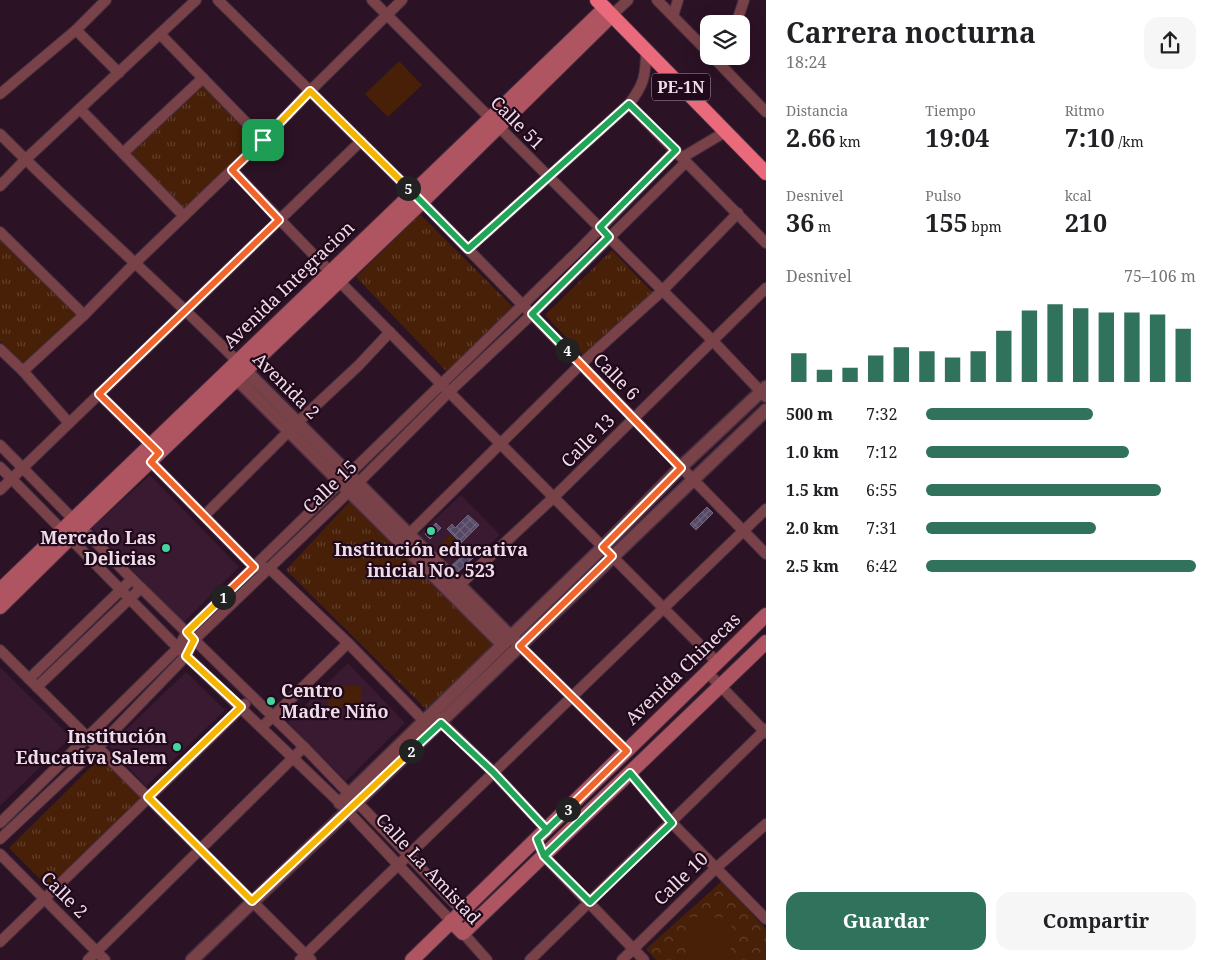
<!DOCTYPE html>
<html lang="es">
<meta charset="utf-8">
<style>
:root{--surface:#fff;--page:#f6f6f6;--text:#202124;--muted:#757577;--accent:#30725b}
body{margin:0;font-family:"Noto Serif",serif;background:var(--page);color:var(--text);height:100vh;display:flex;flex-direction:column;font-size:19px;white-space:nowrap}
*{box-sizing:border-box;margin:0}
p{font-size:16px;color:var(--muted)}
.icon{flex:none;width:28px;height:28px;fill:none;stroke:currentColor;stroke-width:2;stroke-linecap:round;stroke-linejoin:round}
.map{position:relative;flex:1;overflow:hidden}
.sheet{display:flex;flex-direction:column;background:var(--surface);width:450px}
.sheet>*{flex:none}
.buttons{position:absolute;left:700px;top:15px;display:grid;gap:10px}
.buttons a{display:grid;place-items:center;width:50px;height:50px;border-radius:10px;background:var(--surface);box-shadow:0 5px 20px #0002;font-size:25px}
.pin{position:absolute;display:grid;place-items:center;width:42px;height:42px;color:#fff;margin:-21px;border-radius:10px;box-shadow:0 2px 8px #0006}
.km{position:absolute;width:25px;height:25px;margin:-12px;border-radius:50%;background:#222;color:#fff;font-size:14px;line-height:25px;text-align:center}
.round{display:grid;place-items:center;flex:none;width:52px;height:52px;border-radius:15px;background:var(--page)}
.overview{display:flex;align-items:center;justify-content:space-between;height:85px;padding:0 20px}
h1{font-size:28px;font-weight:700;line-height:38px}
.metrics{display:grid;grid-template-columns:repeat(3,1fr);gap:8px;height:85px;padding:5px 20px}
.metrics div{display:grid;align-content:center}
.metrics b{font-size:25px;font-weight:700}
.metrics small{font-size:14px;font-weight:400}
.metrics p{font-size:14px}
.chart{height:140px;padding:10px 20px}
.chart p{display:flex;justify-content:space-between}
.chart svg{width:100%;height:90px;margin-top:5px;stroke:var(--accent);stroke-width:6}
.primary-button{display:flex;gap:10px;margin-top:auto;padding:10px 20px}
.primary-button a{flex:1;height:58px;border-radius:15px;background:var(--accent);color:#fff;font-size:20px;font-weight:700;line-height:58px;text-align:center}
.primary-button a+a{background:var(--page);color:var(--text)}
ul{padding:0 20px;list-style:none;font-size:16px}
li{display:grid;grid-template-columns:80px 60px 1fr;align-items:center;height:38px}
li i{height:12px;border-radius:6px;background:var(--accent)}
main{display:flex;flex:1;min-height:0}
.map>svg:first-child{display:block}
.built{fill:#391a31}
.grass{fill:url(#grass-tufts)}
.park{fill:url(#park-crowns)}
.garden{fill:#472007}
.building{fill:url(#building-cross-hatch);stroke:#756887}
.lines{fill:none;stroke-linecap:round;stroke-linejoin:round}
.minor-casing{stroke:#462e3f;stroke-width:12}
.tertiary-casing{stroke:#462e3f;stroke-width:15}
.secondary-casing{stroke:#462e3f;stroke-width:16}
.trunk-casing{stroke:#462e3f;stroke-width:16}
.minor{stroke:#794248;stroke-width:10}
.tertiary{stroke:#794248;stroke-width:12}
.secondary{stroke:#ae5561;stroke-width:14}
.trunk{stroke:#ea6a7c;stroke-width:14}
.split-1-casing{stroke:#fff;stroke-width:10}
.split-2-casing{stroke:#fff;stroke-width:10}
.split-3-casing{stroke:#fff;stroke-width:10}
.split-4-casing{stroke:#fff;stroke-width:10}
.split-5-casing{stroke:#fff;stroke-width:10}
.split-6-casing{stroke:#fff;stroke-width:10}
.split-1{stroke:#f0652b;stroke-width:6}
.split-2{stroke:#f5b400;stroke-width:6}
.split-3{stroke:#22a559;stroke-width:6}
.split-4{stroke:#f0652b;stroke-width:6}
.split-5{stroke:#22a559;stroke-width:6}
.split-6{stroke:#f5b400;stroke-width:6}
.poi-dot{fill:#44d49f;stroke:#20091a;stroke-width:2}
.labels{text-anchor:middle;stroke-width:4.5;stroke-linejoin:round;paint-order:stroke}
.shield{fill:#20091a;stroke:#b09daa;stroke-width:1}
.shield-label{font-size:16px;font-weight:bold;fill:#eedce8}
.street-label{font-size:18px;fill:#eedce8;stroke:#20091a}
.poi-label{font-size:18px;font-weight:bold;fill:#eedce8;stroke:#20091a;text-anchor:end}
</style>
<main>
<div class="map">
<svg width="766" height="960" viewBox="0 0 766 960">
<defs>
<pattern id="grass-tufts" width="24" height="20" patternUnits="userSpaceOnUse" patternTransform="scale(1.25)"><rect width="24" height="20" fill="#472007"/><path d="M3 7l-1-3M5 7V3M7 7l1-3M15 17l-1-3M17 17v-4M19 17l1-3" fill="none" stroke="#62402b"/></pattern>
<pattern id="park-crowns" width="20" height="18" patternUnits="userSpaceOnUse" patternTransform="scale(1.25)"><rect width="20" height="18" fill="#472007"/><path d="M2 6a3 3 0 1 1 6 0M12 15a3 3 0 1 1 6 0" fill="none" stroke="#62402b"/></pattern>
<pattern id="building-cross-hatch" width="8" height="8" patternUnits="userSpaceOnUse" patternTransform="scale(1.25)"><rect width="8" height="8" fill="#544865"/><path d="M0 0l8 8M0 8l8-8" fill="none" stroke="#6d627b"/></pattern>
</defs>
<rect width="100%" height="100%" fill="#2b1224"/>
<g class="built">
<path d="M150 475 239 567 183 623 92 528Z"/>
<path d="M461 495 500 535 458 572 418 535Z"/>
<path d="M348 663 405 723 346 781 288 722Z"/>
<path d="M0 667 71 737 0 806Z"/>
<path d="M186 672 225 710 146 786 109 746Z"/>
</g>
<g class="grass">
<path d="M202 83 259 140 184 212 130 154Z"/>
<path d="M420 214 515 309 448 373 356 277Z"/>
<path d="M0 239 77 315 24 366 0 341Z"/>
<path d="M612 250 653 293 584 356 545 315Z"/>
<path d="M351 500 496 648 431 714 286 570Z"/>
<path d="M103 755 147 799 52 891 9 848Z"/>
</g>
<path class="park" d="M722 881 766 929V960H656L646 949Z"/>
<g class="garden">
<path d="M399 61 422 85 388 117 365 94Z"/>
<path d="M451 534 460 542 446 556 438 547Z"/>
<path d="M327 686H361L362 707H328Z"/>
<path d="M690 917 732 918 730 960H687Z"/>
</g>
<g class="building">
<path d="M707 507 713 513 696 530 690 524Z"/>
<path d="M468 515 479 525 461 543 447 529 452 524 455 528Z"/>
<path d="M436 523 441 528 430 539 425 534Z"/>
<path d="M467 552 473 558 458 572 451 566Z"/>
</g>
<g class="lines">
<g class="minor-casing">
<g id="minor">
<path d="M218 0 422 202 766 554"/>
<path d="M372 0 712 340 766 397"/>
<path d="M657 0 709 53"/>
<path d="M612 15 628 0"/>
<path d="M673 16 678 0"/>
<path d="M736 24 744 0"/>
<path d="M76 30 119 73"/>
<path d="M160 34 263 140"/>
<path d="M712 56 766 112"/>
<path d="M0 94 76 30 106 0"/>
<path d="M629 104 766 243"/>
<path d="M81 110 184 216"/>
<path d="M0 134C78 213 163 286 241 365"/>
<path d="M123 153 203 78"/>
<path d="M683 157 725 132"/>
<path d="M232 170 339 281 717 662"/>
<path d="M0 186 25 160 196 0"/>
<path d="M0 232 84 315"/>
<path d="M468 249 629 104C644 85 646 75 646 50"/>
<path d="M0 349 23 371 69 423"/>
<path d="M23 371 84 315 134 264 263 140 310 91 402 0"/>
<path d="M99 394 155 449"/>
<path d="M0 445 132 579 304 747 462 911"/>
<path d="M151 462 254 567 269 568 348 643 424 721"/>
<path d="M0 467 178 648 340 803 451 921"/>
<path d="M0 490 361 141"/>
<path d="M204 516 298 422 358 366 390 332"/>
<path d="M404 539 581 364 662 291 738 213"/>
<path d="M454 590 554 497 766 288"/>
<path d="M520 646 627 751"/>
<path d="M0 650 311 960"/>
<path d="M707 672 766 733"/>
<path d="M29 679 132 579"/>
<path d="M37 687 141 588"/>
<path d="M435 716 493 772 547 830"/>
<path d="M262 727 348 643"/>
<path d="M630 773 672 823 766 919"/>
<path d="M0 823 178 648 187 632 580 249 676 150"/>
<path d="M0 839 98 747 186 656 194 640 358 483 449 392 532 314 686 162"/>
<path d="M537 839 544 856 644 960"/>
<path d="M0 854 105 960"/>
<path d="M463 933 487 960"/>
<path d="M0 942 245 704"/>
<path d="M88 960 304 747"/>
<path d="M300 960 766 509"/>
<path d="M530 960 766 729"/>
<path d="M622 960 716 868 766 824"/>
</g>
</g>
<g class="tertiary-casing">
<g id="tertiary">
<path d="M246 371 515 641"/>
<path d="M237 379 502 644"/>
<path d="M340 803 603 547 681 467 766 387"/>
<path d="M192 960 766 410"/>
</g>
</g>
<g class="secondary-casing">
<g id="secondary">
<path d="M0 590 605 8"/>
<path d="M0 607 69 539 422 202 612 15"/>
<path d="M451 921 463 933 766 642"/>
<path d="M412 960 766 615"/>
</g>
</g>
<g class="trunk-casing">
<path id="trunk" d="M597 0 766 173"/>
</g>
<use href="#minor" class="minor"/>
<use href="#tertiary" class="tertiary"/>
<use href="#secondary" class="secondary"/>
<use href="#trunk" class="trunk"/>
</g>
<g class="lines">
<g class="split-1-casing">
<path id="split-1" d="M223 597 254 567 151 462 159 453 99 394 279 220 232 170 263 140"/>
</g>
<g class="split-2-casing">
<path id="split-2" d="M223 597 187 632 194 640 186 656 241 707 148 797 252 901 411 751"/>
</g>
<g class="split-3-casing">
<path id="split-3" d="M411 751 441 723 493 772 547 830 537 839 544 856 590 902 672 823 630 773 544 856 537 839 568 809"/>
</g>
<g class="split-4-casing">
<path id="split-4" d="M567 350 681 468 603 547 612 556 520 646 627 751 568 809"/>
</g>
<g class="split-5-casing">
<path id="split-5" d="M408 188 468 249 629 104 676 150 600 227 609 237 532 314 567 350"/>
</g>
<g class="split-6-casing">
<path id="split-6" d="M263 140 310 91 408 188"/>
</g>
<use href="#split-1" class="split-1"/>
<use href="#split-2" class="split-2"/>
<use href="#split-3" class="split-3"/>
<use href="#split-4" class="split-4"/>
<use href="#split-5" class="split-5"/>
<use href="#split-6" class="split-6"/>
</g>
<g class="poi-dot">
<circle cx="431" cy="531" r="5"/>
<circle cx="166" cy="548" r="5"/>
<circle cx="271" cy="701" r="5"/>
<circle cx="177" cy="747" r="5"/>
</g>
<g class="labels">
<rect class="shield" x="652" y="73.5" width="58" height="27" rx="4"/>
<g class="shield-label">
<text x="681" y="93">PE-1N</text>
</g>
<g class="street-label">
<text transform="translate(517 123) rotate(45)" y="6">Calle 51</text>
<text transform="translate(289 285) rotate(-44)" y="6">Avenida Integracion</text>
<text transform="translate(616 377) rotate(46)" y="6">Calle 6</text>
<text transform="translate(286 386) rotate(45)" y="6">Avenida 2</text>
<text transform="translate(588 441) rotate(-45)" y="6">Calle 13</text>
<text transform="translate(330 487) rotate(-44)" y="6">Calle 15</text>
<text transform="translate(683 669) rotate(-44)" y="6">Avenida Chinecas</text>
<text transform="translate(428 869) rotate(47)" y="6">Calle La Amistad</text>
<text transform="translate(681 879) rotate(-44)" y="6">Calle 10</text>
<text transform="translate(64 895) rotate(45)" y="6">Calle 2</text>
</g>
<g class="poi-label">
<text x="156" y="544">Mercado Las<tspan x="156" dy="21">Delicias</tspan></text>
<text x="431" y="556" text-anchor="middle">Institución educativa<tspan x="431" dy="21">inicial No. 523</tspan></text>
<text x="281" y="697" text-anchor="start">Centro<tspan x="281" dy="21">Madre Niño</tspan></text>
<text x="167" y="743">Institución<tspan x="167" dy="21">Educativa Salem</tspan></text>
</g>
</g>
</svg>
<div class="buttons">
<a><svg class="icon" aria-label="layers" viewBox="0 0 24 24"><path d="M12 4l9 5-9 5-9-5zM3 14l9 5 9-5"/></svg></a>
</div>
<div class="pin" style="left:263px;top:140px;background:#1e9e55"><svg class="icon" aria-label="arrive" viewBox="0 0 24 24"><path d="M6 21V4h12l-3 4 3 4H6"/></svg></div>
<b class="km" style="left:223px;top:597px">1</b>
<b class="km" style="left:411px;top:751px">2</b>
<b class="km" style="left:568px;top:809px">3</b>
<b class="km" style="left:567px;top:350px">4</b>
<b class="km" style="left:408px;top:188px">5</b>
</div>
<section class="sheet">
<div class="overview"><div><h1>Carrera nocturna</h1><p>18:24</p></div><a class="round"><svg class="icon" aria-label="share" viewBox="0 0 24 24"><path d="M12 15V3M7 8l5-5 5 5M5 13v7h14v-7"/></svg></a></div>
<div class="metrics">
<div><p>Distancia</p><b>2.66<small> km</small></b></div>
<div><p>Tiempo</p><b>19:04</b></div>
<div><p>Ritmo</p><b>7:10<small> /km</small></b></div>
</div>
<div class="metrics">
<div><p>Desnivel</p><b>36<small> m</small></b></div>
<div><p>Pulso</p><b>155<small> bpm</small></b></div>
<div><p>kcal</p><b>210</b></div>
</div>
<div class="chart"><p><span>Desnivel</span>75–106 m</p>
<svg viewBox="0 0 160 44" preserveAspectRatio="none"><path d="M5 44V30M15 44V38M25 44V37M35 44V31M45 44V27M55 44V29M65 44V32M75 44V29M85 44V19M95 44V9M105 44V6M115 44V8M125 44V10M135 44V10M145 44V11M155 44V18"/></svg>
</div>
<ul>
<li><b>500 m</b>7:32<i style="width:62%"></i></li>
<li><b>1.0 km</b>7:12<i style="width:75%"></i></li>
<li><b>1.5 km</b>6:55<i style="width:87%"></i></li>
<li><b>2.0 km</b>7:31<i style="width:63%"></i></li>
<li><b>2.5 km</b>6:42<i style="width:100%"></i></li>
</ul>
<div class="primary-button"><a>Guardar</a><a>Compartir</a></div>
</section>
</main>
